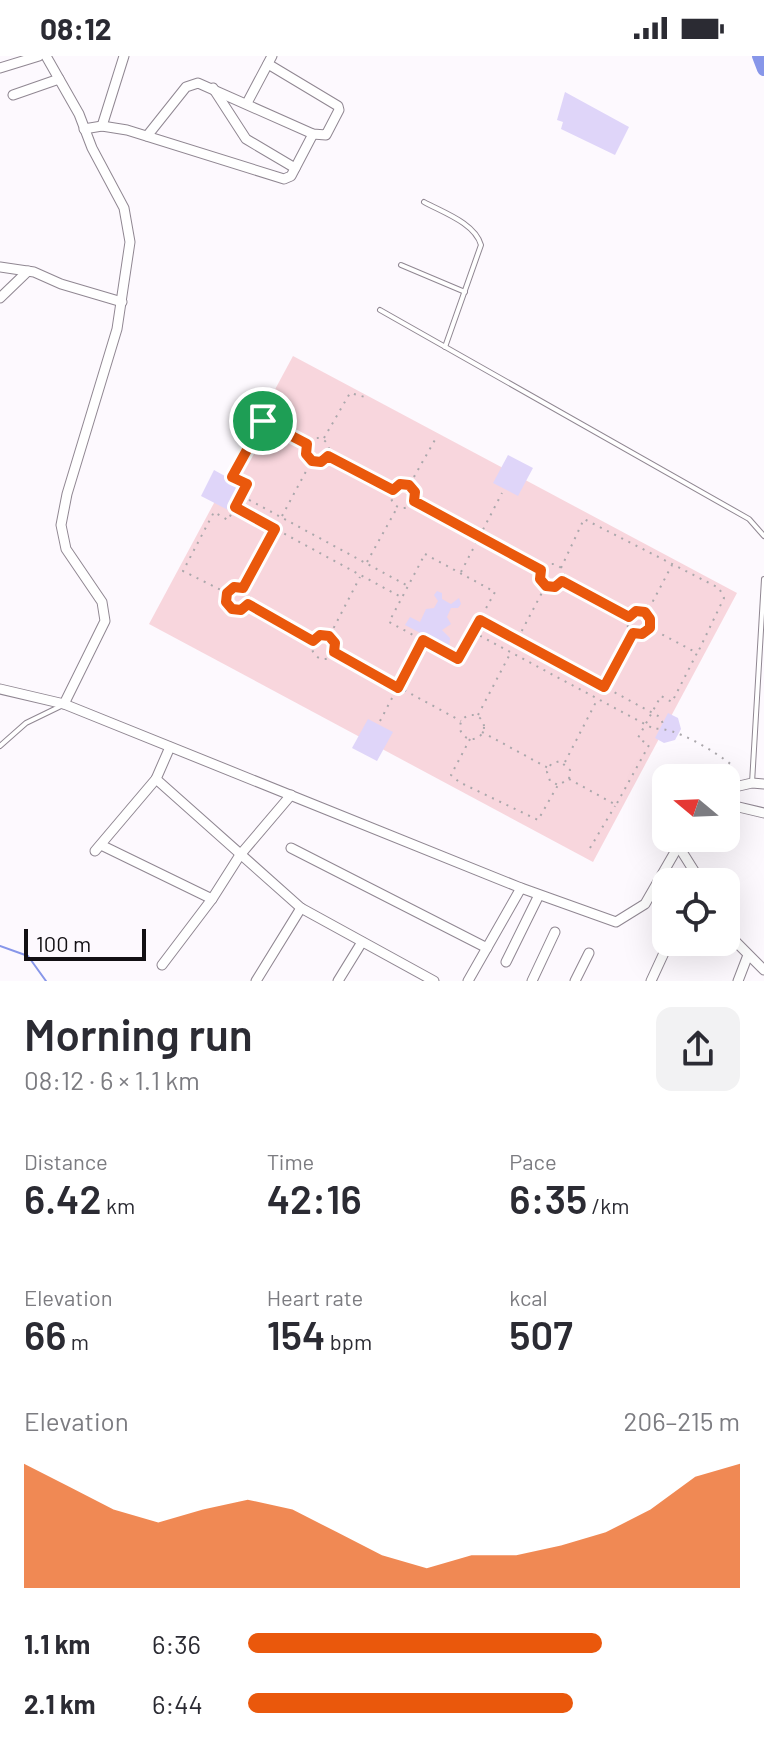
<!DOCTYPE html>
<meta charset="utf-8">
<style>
:root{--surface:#fff;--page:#f2f2f3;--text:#2b2b33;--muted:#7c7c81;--accent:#ea580c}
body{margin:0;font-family:Barlow,sans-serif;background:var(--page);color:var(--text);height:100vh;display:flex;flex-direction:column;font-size:30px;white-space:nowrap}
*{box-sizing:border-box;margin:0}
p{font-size:26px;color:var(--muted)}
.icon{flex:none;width:44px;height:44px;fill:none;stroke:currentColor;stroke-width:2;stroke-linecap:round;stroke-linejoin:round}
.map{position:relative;height:925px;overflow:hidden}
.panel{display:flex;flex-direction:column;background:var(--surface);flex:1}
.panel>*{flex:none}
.needle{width:52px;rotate:289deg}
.buttons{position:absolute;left:652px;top:708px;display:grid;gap:16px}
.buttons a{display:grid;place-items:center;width:88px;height:88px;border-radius:16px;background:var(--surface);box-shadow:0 8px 32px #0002;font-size:40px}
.scale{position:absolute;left:24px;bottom:20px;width:122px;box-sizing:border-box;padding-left:8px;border:4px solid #131014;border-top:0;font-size:22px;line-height:28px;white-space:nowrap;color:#131014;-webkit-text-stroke:6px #fdf9fe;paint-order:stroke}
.pin{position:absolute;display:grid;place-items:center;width:68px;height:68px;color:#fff;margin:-34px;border:4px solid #fff;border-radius:50%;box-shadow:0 2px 8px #0007}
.round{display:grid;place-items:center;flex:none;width:84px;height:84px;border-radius:16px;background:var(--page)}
.summary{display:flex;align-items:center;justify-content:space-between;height:136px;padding:0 24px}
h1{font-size:44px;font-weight:600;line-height:60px}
.figures{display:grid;grid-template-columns:repeat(3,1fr);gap:12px;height:136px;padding:8px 24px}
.figures div{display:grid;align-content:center}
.figures b{font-size:40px;font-weight:600}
.figures small{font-size:22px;font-weight:400}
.figures p{font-size:22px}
.chart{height:224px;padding:16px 24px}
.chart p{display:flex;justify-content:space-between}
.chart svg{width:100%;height:144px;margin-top:8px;fill:var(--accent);opacity:.7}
ul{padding:0 24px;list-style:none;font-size:26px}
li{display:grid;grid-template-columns:128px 96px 1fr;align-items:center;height:60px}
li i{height:20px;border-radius:10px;background:var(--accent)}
.status{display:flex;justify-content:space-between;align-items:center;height:56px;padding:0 40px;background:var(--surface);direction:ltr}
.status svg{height:22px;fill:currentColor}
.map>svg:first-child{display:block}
.green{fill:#f8d6dd}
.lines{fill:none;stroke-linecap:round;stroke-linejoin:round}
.stream{stroke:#8796e9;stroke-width:2}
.river{stroke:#8796e9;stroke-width:14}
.building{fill:#dfd5f9}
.service-casing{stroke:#908792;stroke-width:6}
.minor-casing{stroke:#908792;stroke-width:11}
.path{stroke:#aaa7ab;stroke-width:2;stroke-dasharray:2 6;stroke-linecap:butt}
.service{stroke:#fff;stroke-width:4}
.minor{stroke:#fff;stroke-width:9}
.route-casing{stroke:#fff;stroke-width:16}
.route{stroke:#ea580c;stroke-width:10}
</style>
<div class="status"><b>08:12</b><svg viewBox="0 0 49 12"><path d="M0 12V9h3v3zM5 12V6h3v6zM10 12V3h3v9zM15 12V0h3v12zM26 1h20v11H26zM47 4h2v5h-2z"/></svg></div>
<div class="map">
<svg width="764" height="925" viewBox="0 0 764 925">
<rect width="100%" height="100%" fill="#fdf9fe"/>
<path class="green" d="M293 300 737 537 593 806 149 568Z"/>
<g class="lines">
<path class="stream" d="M0 890 28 900 46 925"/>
<path class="river" d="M759 0 764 13"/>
</g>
<g class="building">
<path d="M565 36 629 71 615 99 561 73 563 66 557 64Z"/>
<path d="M508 399 533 412 518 440 493 427Z"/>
<path d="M214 414 243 430 230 455 201 440Z"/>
<path d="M437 535 442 537V543L451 548 459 542 461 548 458 552H451L447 561 451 568 442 574 450 582 449 592 405 569 410 561 420 566 426 553 434 552 438 545 434 539Z"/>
<path d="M668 657 678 662 681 673 675 684 664 687 655 682Z"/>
<path d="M368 663 393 676 377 705 352 692Z"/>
</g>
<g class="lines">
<g class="service-casing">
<g id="service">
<path d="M424 146C442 156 475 167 481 189L445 291"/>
<path d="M401 209 465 236"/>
<path d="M380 254 749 463 764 480"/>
<path d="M0 690 26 667 61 650"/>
<path d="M752 727 764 523"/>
</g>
</g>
<g class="minor-casing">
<g id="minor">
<path d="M46 0 79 58 92 92 124 152 130 186 117 273 67 438 61 469 66 493 102 546 105 565 64 648"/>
<path d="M0 12 39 0"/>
<path d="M213 32 246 83 295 112"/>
<path d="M13 39 59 23"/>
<path d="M247 47 272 0"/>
<path d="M102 70 124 0"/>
<path d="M84 73 102 70 127 74 284 123 291 120 313 78"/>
<path d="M147 80 186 31 198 27 313 78 326 79 339 54 338 50 268 8"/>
<path d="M0 211 34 216 61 228 122 246"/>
<path d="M0 242 28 215"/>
<path d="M0 633 64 648 521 832 616 866 645 848 683 782"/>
<path d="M170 691 156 723 301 852 434 925"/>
<path d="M726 733 752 727 764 728"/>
<path d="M726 748 764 757"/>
<path d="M101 789 212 843"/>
<path d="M679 791 701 826"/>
<path d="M291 792 487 892"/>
<path d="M95 795 156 723"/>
<path d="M726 869 735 885 764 914"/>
<path d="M506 906 539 839"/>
<path d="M162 909 212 843 240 799 291 739"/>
<path d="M256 925 301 852"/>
<path d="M338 925 362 886"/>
<path d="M468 925 521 832"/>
<path d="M532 925 555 876"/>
<path d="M575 925 589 897"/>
<path d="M651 925 669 886"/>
<path d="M738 925 748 899"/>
</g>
</g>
<g class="path">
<path d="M324 382 350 337 365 341"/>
<circle cx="317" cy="394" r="12"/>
<path d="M329 400 390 433"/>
<path d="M410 428 436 382"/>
<circle cx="403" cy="440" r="12"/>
<path d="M242 440 408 530"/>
<path d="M414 445 541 514"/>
<path d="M235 451 401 541"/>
<path d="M282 460 311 406"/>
<path d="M425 498 495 536 458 603 389 566Z"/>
<path d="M367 506 397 452"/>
<circle cx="552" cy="520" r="12"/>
<path d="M561 512 584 463 719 532 724 542 698 596"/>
<path d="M461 516 502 437"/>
<path d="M562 525 629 561"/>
<path d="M244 531 275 473"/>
<circle cx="238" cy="543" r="12"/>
<path d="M227 537 183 515 214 456 228 464 247 428 232 421 263 365 307 388"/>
<path d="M248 548 313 585"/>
<circle cx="639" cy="566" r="12"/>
<path d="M640 555 652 547 672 509"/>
<path d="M481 564 660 661 664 670"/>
<path d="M473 576 654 673C674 670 716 696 733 710"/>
<path d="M330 579 360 521"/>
<circle cx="324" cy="591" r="12"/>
<path d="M518 582 545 531"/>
<path d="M334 596 461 665"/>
<path d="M606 629 633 578"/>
<path d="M478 659 510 598"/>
<circle cx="472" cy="671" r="12"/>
<path d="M380 665 422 585"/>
<path d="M482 676 548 712"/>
<path d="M470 683 451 719 459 726 538 764 558 729 569 723 570 714 560 705 551 708 547 716 550 725 558 729"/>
<path d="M565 706 597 644"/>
<path d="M569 723 616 749 649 689 638 682 661 640 672 646 697 597 650 572"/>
<path d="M590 792 615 750"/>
</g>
<use href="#service" class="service"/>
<use href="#minor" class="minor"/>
</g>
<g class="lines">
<g class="route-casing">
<path id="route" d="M263 365 307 388 306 398 312 405 321 406 328 400 393 434 400 428 409 429 415 436 414 445 541 514 540 523 546 530 555 531 562 525 629 561 636 555 645 556 650 563V572L642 578 633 577 604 631 480 564 458 603 423 584 398 632 334 596 335 587 329 580 320 579 313 585 248 548 241 554 232 553 226 546 227 537 234 531 243 532 275 473 235 451 247 428 232 421Z"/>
</g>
<use href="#route" class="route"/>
</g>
</svg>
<div class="buttons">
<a><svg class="needle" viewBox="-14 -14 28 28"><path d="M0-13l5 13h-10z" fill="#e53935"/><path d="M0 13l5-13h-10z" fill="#7c7c81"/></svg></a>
<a><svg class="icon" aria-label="locate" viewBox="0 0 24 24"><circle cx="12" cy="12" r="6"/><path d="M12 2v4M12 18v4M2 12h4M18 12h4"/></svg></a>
</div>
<div class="scale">100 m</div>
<div class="pin" style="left:263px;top:365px;background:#1e9e55"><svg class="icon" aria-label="arrive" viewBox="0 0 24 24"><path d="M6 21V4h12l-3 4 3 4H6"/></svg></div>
</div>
<section class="panel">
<div class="summary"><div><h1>Morning run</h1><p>08:12 · 6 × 1.1 km</p></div><a class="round"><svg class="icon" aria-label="share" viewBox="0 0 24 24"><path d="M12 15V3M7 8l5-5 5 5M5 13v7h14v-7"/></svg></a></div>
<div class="figures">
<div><p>Distance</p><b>6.42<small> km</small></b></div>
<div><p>Time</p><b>42:16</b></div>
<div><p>Pace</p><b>6:35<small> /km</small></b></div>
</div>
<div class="figures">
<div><p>Elevation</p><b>66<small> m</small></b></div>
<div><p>Heart rate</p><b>154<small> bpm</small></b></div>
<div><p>kcal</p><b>507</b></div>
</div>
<div class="chart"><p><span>Elevation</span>206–215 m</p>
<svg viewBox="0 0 160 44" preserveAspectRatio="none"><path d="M0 44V6L10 13L20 20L30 24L40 20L50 17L60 20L70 27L80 34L90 38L100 34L110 34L120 31L130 27L140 20L150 10L160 6V44z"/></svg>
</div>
<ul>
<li><b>1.1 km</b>6:36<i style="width:72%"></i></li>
<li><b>2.1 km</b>6:44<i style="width:66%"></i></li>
</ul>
</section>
